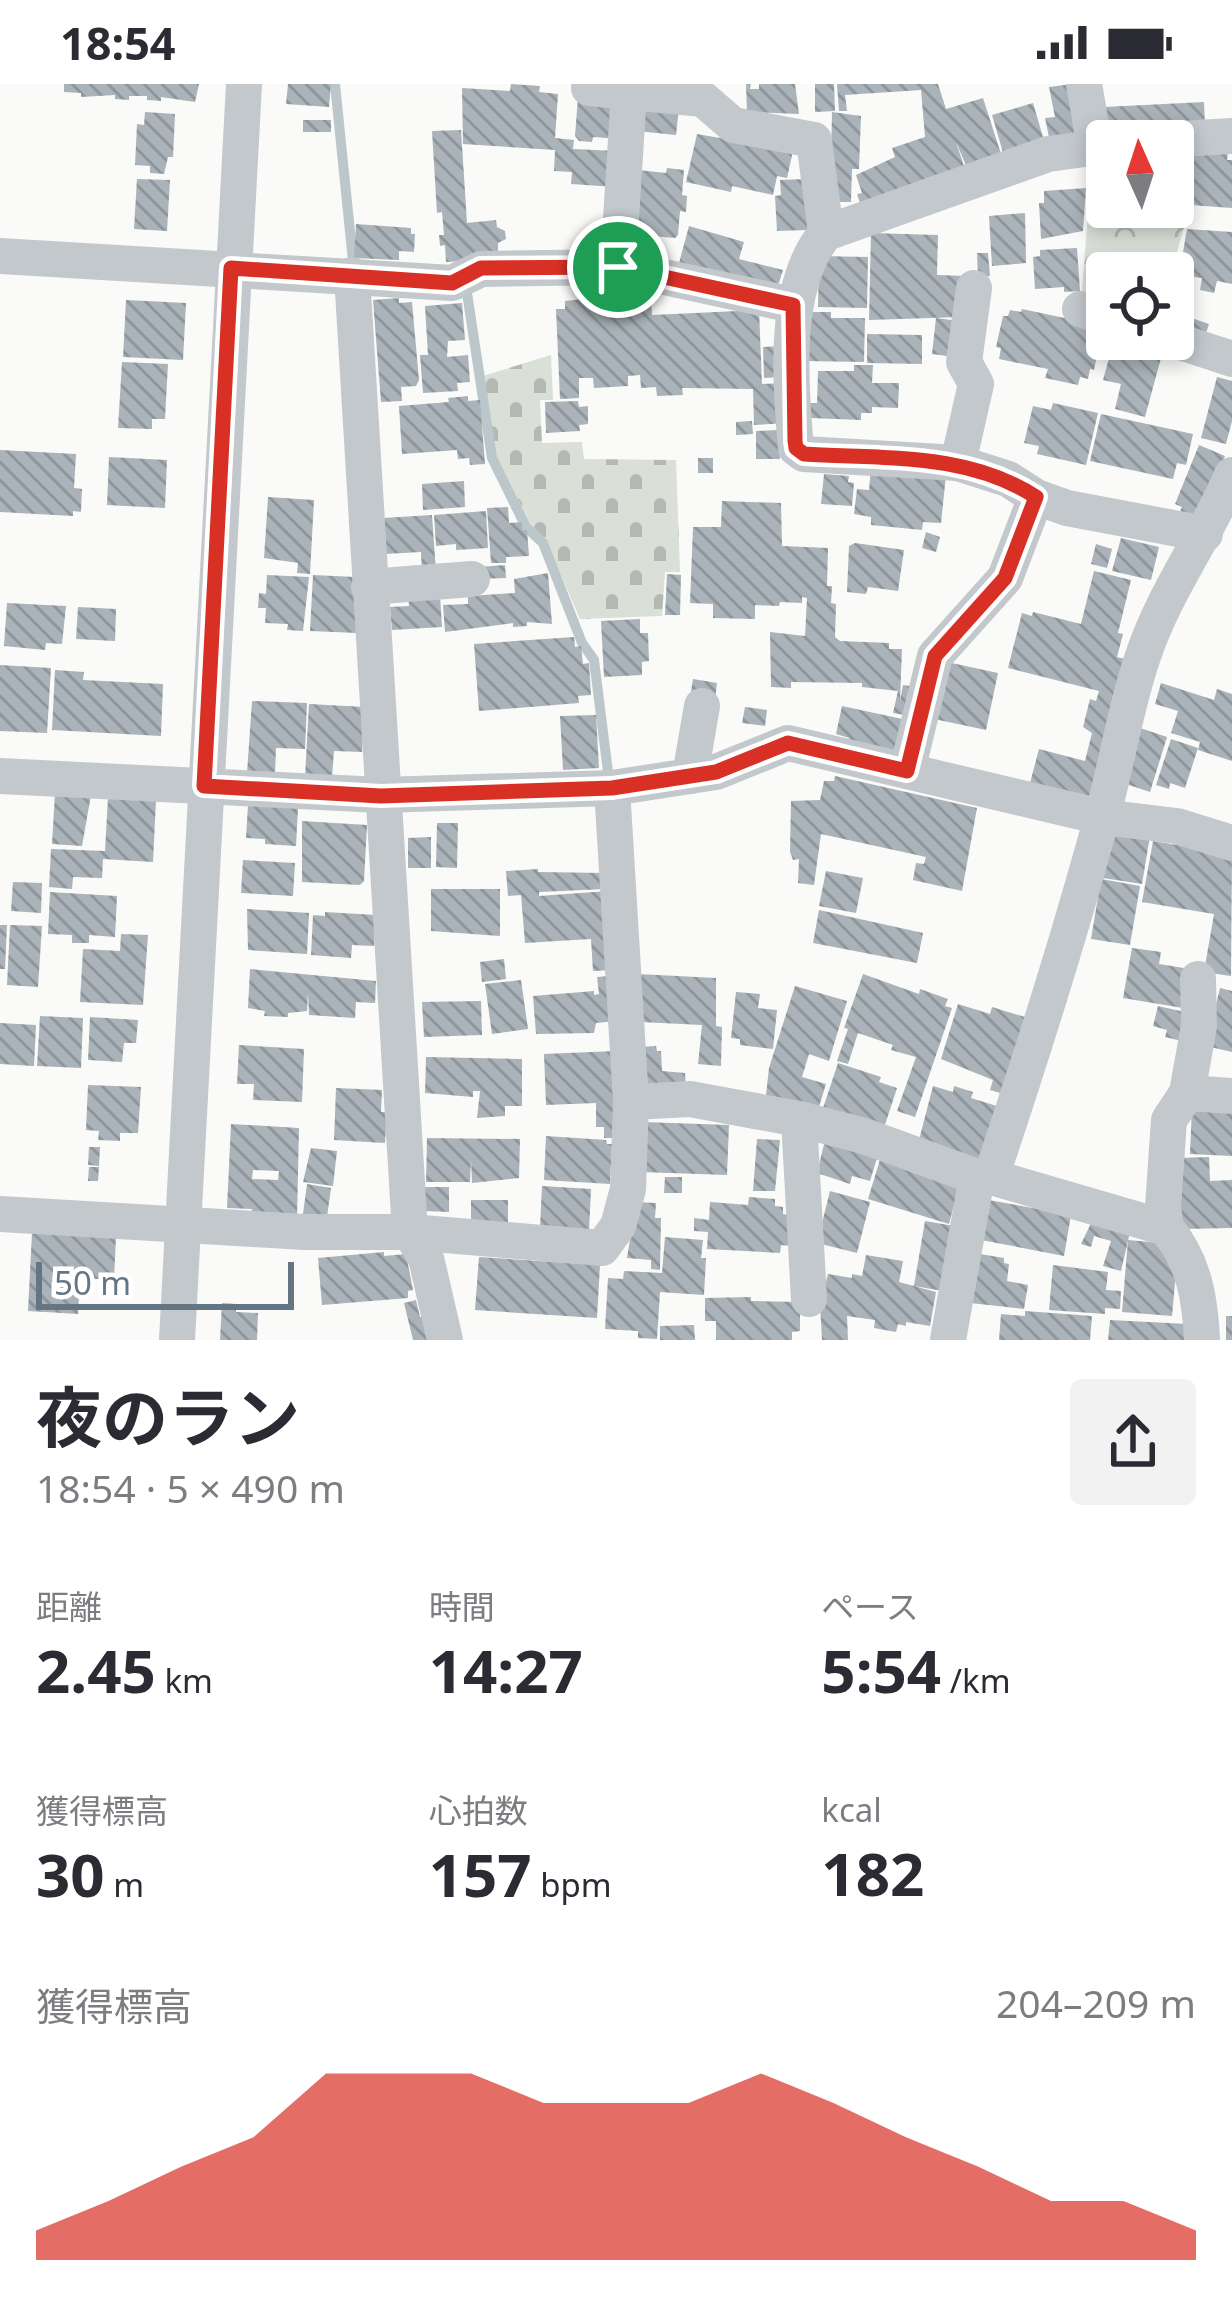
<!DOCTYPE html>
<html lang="ja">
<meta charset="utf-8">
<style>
:root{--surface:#fff;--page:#f2f2f3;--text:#2b2b33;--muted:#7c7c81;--accent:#d93025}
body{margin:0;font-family:"Noto Sans","Noto Sans JP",sans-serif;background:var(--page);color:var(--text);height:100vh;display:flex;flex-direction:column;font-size:45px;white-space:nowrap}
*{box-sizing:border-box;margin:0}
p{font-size:39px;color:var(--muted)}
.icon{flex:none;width:66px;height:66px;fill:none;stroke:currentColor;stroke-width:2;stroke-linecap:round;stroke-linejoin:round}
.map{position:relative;height:1256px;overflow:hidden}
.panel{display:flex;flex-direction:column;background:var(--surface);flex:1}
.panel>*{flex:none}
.needle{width:78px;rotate:357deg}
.controls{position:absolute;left:1086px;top:36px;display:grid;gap:24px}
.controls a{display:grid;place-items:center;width:108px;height:108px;border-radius:12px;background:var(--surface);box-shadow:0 6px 18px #0003;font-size:60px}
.scale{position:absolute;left:36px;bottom:30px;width:258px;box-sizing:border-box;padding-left:12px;border:6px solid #657683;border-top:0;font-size:33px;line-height:42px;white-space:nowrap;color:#657683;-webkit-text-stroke:9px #fff;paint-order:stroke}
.pin{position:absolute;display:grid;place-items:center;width:102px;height:102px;color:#fff;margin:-51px;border:6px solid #fff;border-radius:50%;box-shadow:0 3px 12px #0007}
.round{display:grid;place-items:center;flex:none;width:126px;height:126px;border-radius:12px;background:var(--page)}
.headline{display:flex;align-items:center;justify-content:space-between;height:204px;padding:0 36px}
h1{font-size:66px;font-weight:700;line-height:90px}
.metrics{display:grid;grid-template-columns:repeat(3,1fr);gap:18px;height:204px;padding:12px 36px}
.metrics div{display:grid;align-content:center}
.metrics b{font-size:60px;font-weight:700}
.metrics small{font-size:33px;font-weight:400}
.metrics p{font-size:33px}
.chart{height:336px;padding:24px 36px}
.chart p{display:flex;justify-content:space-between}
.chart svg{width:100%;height:216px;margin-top:12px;fill:var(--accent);opacity:.7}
.status{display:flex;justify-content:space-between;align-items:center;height:84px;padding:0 60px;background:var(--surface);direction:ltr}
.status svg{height:33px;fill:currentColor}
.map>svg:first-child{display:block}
.cemetery{fill:url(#cemetery-stones)}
.park{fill:url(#park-crowns)}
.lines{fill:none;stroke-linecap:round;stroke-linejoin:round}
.stream{stroke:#bbc7cb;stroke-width:10}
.building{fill:url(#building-back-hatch);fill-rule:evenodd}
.minor{stroke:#c3c8cc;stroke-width:36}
.route-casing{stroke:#fff;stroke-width:24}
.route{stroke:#d93025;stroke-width:15}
</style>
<div class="status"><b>18:54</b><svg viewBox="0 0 49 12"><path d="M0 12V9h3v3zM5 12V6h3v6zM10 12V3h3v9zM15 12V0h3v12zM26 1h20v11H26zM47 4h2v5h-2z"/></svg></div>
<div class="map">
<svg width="1232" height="1256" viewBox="0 0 1232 1256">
<defs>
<pattern id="cemetery-stones" width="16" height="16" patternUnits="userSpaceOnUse" patternTransform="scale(3)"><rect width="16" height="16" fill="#dadfd7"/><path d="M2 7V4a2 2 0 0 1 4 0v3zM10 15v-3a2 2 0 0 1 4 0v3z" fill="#b4b9b4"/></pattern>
<pattern id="park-crowns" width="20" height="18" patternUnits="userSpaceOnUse" patternTransform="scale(3)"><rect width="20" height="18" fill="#dadfd7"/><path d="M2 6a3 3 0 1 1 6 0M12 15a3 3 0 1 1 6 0" fill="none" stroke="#b4b9b4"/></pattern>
<pattern id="building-back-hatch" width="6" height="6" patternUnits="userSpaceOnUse" patternTransform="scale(3)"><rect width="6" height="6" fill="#aab3b9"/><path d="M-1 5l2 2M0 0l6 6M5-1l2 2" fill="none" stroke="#8e969c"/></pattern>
</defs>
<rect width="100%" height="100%" fill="#fafaf8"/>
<path class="cemetery" d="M551 271 553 316H540L542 359 582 358 584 375 676 376 680 488H665L662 532 580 535 546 457 530 439 496 372 483 292Z"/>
<path class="park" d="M1107 91V123H1173V91H1190L1185 140 1171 189H1107V226L1081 217 1091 92Z"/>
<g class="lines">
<g class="stream">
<path d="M335 0 353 177"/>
<path d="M467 209 492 374 526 443 543 459 582 559 594 576 608 688"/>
</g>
</g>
<g class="building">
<path d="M64 0H199L195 18 161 13V17L147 16V12H129V16L115 15V11L81 13V9L64 8Z"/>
<path d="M288 0H331L329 23 286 20Z"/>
<path d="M511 0 540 2 539 8 558 10 555 54 574 56 573 65 617 67 615 103 571 100 572 88 554 87 555 66 463 60 462 4 510 7Z"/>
<path d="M746 0H751L750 5H759V0H795L799 30 747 28Z"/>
<path d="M815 0H834L835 27 815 28Z"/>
<path d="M837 0H938L946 25 983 14 1002 73 967 84 956 58 966 88 861 122 857 110 862 109 856 91 895 73 892 64 925 53 921 6 845 11 847 27H839Z"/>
<path d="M1073 0 1084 56 1051 63 1045 34 1055 33 1049 3Z"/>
<path d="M578 13 621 20 620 55 593 53 592 58 579 57 575 52Z"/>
<path d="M1204 18 1205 42 1105 50 1104 23Z"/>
<path d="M1033 19 1045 60 1004 72 992 31Z"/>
<path d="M640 20 679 24 676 51 637 47Z"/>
<path d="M145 28 175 30 173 73H168L164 90 150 89V82L135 81 137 40 144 41Z"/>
<path d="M832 28 861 32 859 85H852L851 118H830Z"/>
<rect x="303" y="36" width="28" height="12"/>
<path d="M461 46 467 139 496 136 497 143 505 147 506 155 498 159V175L446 178 445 161 440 162 439 151H444L442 128 437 129 432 47Z"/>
<path d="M697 50 793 67 787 94 777 92 773 111 732 102 731 108 686 98Z"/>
<path d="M1193 67 1228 69 1227 76H1232V124L1190 121Z"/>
<path d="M667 84 684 86 682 111 687 112 686 128 680 127 678 151 675 154 639 151V147L632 146 638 86 666 89Z"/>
<path d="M137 95 170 96 167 147 134 145Z"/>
<path d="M806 95 808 146 777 147 775 112 781 111 780 96Z"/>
<path d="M1086 104 1083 147 1041 155 1039 119H1044V107Z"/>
<path d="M1025 129 1026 179 992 182 989 132Z"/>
<path d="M356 140 411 144V150H415L414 168 399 167V176L354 174Z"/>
<path d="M689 142 744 158 739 175 783 186 777 205 679 179Z"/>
<path d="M1187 145 1232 148V200L1217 197 1214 209 1200 206 1202 194 1186 192 1187 187 1180 186Z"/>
<path d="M871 149 938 151 937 191 966 192 961 233 869 236Z"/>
<path d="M1077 164 1080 207 1064 208V203L1035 205 1033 173 1040 172V166Z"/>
<path d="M977 169H988L990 192 978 193Z"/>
<path d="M819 172 868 173 867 224 818 223Z"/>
<path d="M641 202 642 213H651L652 231 759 226 762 300 786 299 787 339 754 341 753 305 682 304 683 311 657 312 656 303 641 304 640 291 628 292V302L594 304 593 294H579V314L560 315 556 225H565V217L618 211 617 204Z"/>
<path d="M399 214V219L412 218 419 296 416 302 401 303 402 317 381 318 373 216Z"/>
<path d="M126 216 186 219 183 276 123 273Z"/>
<path d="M462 219 465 256 448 257 447 273 468 271 470 298 457 299 458 307 423 309 420 271H428L425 222Z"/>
<path d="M1022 225 1107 243 1105 259 1100 257 1094 286 1090 285 1088 295 1080 293 1078 301 1045 294 1048 285 999 275 1001 264 996 263 1003 232H1008L1010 226 1021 228Z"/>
<path d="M806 228H831V234H865L864 278 805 277Z"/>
<path d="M1183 231 1209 240 1204 255 1178 246Z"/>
<path d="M936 234 959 237 955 273 932 270Z"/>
<path d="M867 250 922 251V280L867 279Z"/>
<path d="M1133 255 1164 263 1145 333 1115 325 1121 300 1103 296 1111 267 1129 271Z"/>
<path d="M782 262 784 293 764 294 763 263Z"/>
<path d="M122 278 168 280 165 335H152V345L118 344Z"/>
<path d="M854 281H873L872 299H899L898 324 872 323V329H861V336L810 334V319H817L818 287H854Z"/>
<path d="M1217 293 1232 297V337L1226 360 1201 354Z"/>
<path d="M468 312V317L480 316 485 380 470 381 469 374 458 375 457 366 402 370 399 322 449 318 448 314Z"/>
<path d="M578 317 579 323 588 322V340L579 341 580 347 546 349 545 318Z"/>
<path d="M1053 319 1098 329 1086 381 1037 370 1039 362 1024 359 1033 322 1051 326Z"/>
<path d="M1101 330 1193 350 1186 381 1177 379 1173 395 1090 377Z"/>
<path d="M752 337 753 350 736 351V338Z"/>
<path d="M779 346 780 375H756V347Z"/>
<path d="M1199 361 1225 372 1202 430H1179L1182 423 1175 420Z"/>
<path d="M0 366 76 370 74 404 82 405 81 428 73 427V432L0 428Z"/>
<path d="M109 373 167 376 165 424 107 421Z"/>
<rect x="698" y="374" width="15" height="15"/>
<path d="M871 384 946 391 941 439 923 438 922 446 871 441V433L854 430 857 405 869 406Z"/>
<path d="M824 390 849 392 848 398 854 399 852 422 821 420Z"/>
<path d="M464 397 465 423 423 426 422 400Z"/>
<path d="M268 413 314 416 310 490 297 489 298 479 264 474Z"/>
<path d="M722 417 781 419 782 462 828 464 827 502H832L831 519 836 520 835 553 840 557 889 559V565H902L900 617 903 601 916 603 910 632 893 629 898 607 862 603V599L791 598V604L771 603 770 548 805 552 807 514 802 513V519L780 518 779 522 755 521V535L713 534V520L690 519 693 443H721Z"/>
<path d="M508 423 509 439 522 438V446H527L529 472 506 473V479H491L487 424Z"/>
<path d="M486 427 488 464 456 466V460L436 462 434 431Z"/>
<path d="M432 431 436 488 422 489 421 468 385 470 383 434Z"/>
<path d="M926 448 940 453 936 468 922 464Z"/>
<path d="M1121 454 1159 463 1151 496 1112 487Z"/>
<path d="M855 459 904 466 898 507 868 503 866 510 847 508 849 462Z"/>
<path d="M1096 460 1112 465 1107 484 1091 480Z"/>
<path d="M505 481 506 494 480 495 479 483Z"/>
<path d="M1094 487 1131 496 1118 549 1123 550 1117 573 1125 575 1095 716 1030 699 1039 665 1085 677 1092 649 1083 643 1090 615 1096 617 1099 607 1008 584 1022 529 1032 532 1033 528 1081 540Z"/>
<path d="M548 489 552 540 527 538V542L513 543V539L445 548 443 521 468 520V512L515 509 514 495Z"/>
<path d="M667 490 681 491 680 531H665Z"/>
<path d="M267 491 309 493 303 547 287 546 288 540 265 539 266 524H258L259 509 266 510Z"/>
<path d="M313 491 355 493 354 516H359L357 549 310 547Z"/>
<path d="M440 511 442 543 392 546 390 523 409 522 408 514Z"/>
<path d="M7 519 66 522 62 560 46 559 45 566 4 562Z"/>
<path d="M78 523 116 525 115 557 76 555Z"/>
<path d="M640 535V549H648L649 577 642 578V591L604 593 601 537Z"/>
<path d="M574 553 575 563 581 562 583 580 589 579 591 611 578 612 579 619 479 627 474 560Z"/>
<path d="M947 578 998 589 986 646 934 635Z"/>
<path d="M0 581 51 584 47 649 0 647Z"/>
<path d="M55 586 84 588 83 596 163 600 161 652 52 646Z"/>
<path d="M693 595 717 599 714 624 689 620Z"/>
<path d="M1161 599 1214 616 1217 605 1232 610V677L1198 666 1200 658 1171 649 1178 627 1155 620Z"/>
<path d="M252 617 307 619 305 665 276 664 275 690 247 689Z"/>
<path d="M309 620 365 623 362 668 334 667 332 693H305Z"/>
<path d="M842 622 907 636 900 670 848 658 849 654 836 650Z"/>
<path d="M745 623 767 626 765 642 742 639Z"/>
<path d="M596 631 599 684 563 686 560 632Z"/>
<path d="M1140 644 1167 653 1150 708 1123 699Z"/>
<path d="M1171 655 1198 664 1185 704 1170 699 1169 705 1156 701Z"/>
<path d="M835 692 977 724 962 807 913 796 916 779 924 780 926 773 821 750 814 801 798 799 799 775 793 776 790 768 791 717 820 716 824 697H834Z"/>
<path d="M55 709 91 711 82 762 52 760Z"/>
<path d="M108 713 156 716 153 778 103 775 102 794 73 793 72 805 49 803 51 765 105 767Z"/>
<path d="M248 721 298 724 296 762 265 760V755L246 754Z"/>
<path d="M302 737 367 741 364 797 360 801 302 798Z"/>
<path d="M437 739H458L457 784 436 783Z"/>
<path d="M1111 746 1150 752 1142 800 1103 794Z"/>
<path d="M431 753V784H408V754Z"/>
<path d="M1153 757 1232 770 1231 892 1204 888 1214 830 1142 818Z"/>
<path d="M243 776 295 779 293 812 241 809Z"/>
<path d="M538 785V788L605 789V805L539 808V812L608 807 613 886 593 887 591 855 525 859 521 811 508 812 506 787Z"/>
<path d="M826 787 863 794 856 829 819 822Z"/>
<path d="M1101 795 1140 802 1130 861 1091 855Z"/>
<path d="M13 798 42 799 41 829 11 827Z"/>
<path d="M431 805H500V852L431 847Z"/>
<path d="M50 808 117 812 115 853 89 851V859H72V851L48 850Z"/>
<path d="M247 825 309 829 307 870 248 866Z"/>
<path d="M819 826 923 849 917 879 813 859Z"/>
<path d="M325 828 376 831 374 862 352 861 351 874 311 871 313 831 325 832Z"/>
<path d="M0 841H7L5 885H0Z"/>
<path d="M10 841 42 842 38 903 7 901Z"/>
<path d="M121 850 148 851 143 921 80 918 83 865 120 867Z"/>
<path d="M1132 864 1161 868 1159 880 1190 885 1183 924 1123 914Z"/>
<path d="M504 875 506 895 482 898 480 878Z"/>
<path d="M250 885 376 897 375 919 356 918 355 934 309 931 308 909 307 927 288 929V933L264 932 265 927 248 924Z"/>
<path d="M638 890 716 894V942L722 943 721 982 698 980 702 941 641 938Z"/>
<path d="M863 890 919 910 920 905 948 915 945 922 952 924 915 1033 897 1027 916 973 891 966 893 961 858 949 848 980 837 977 848 945 844 944Z"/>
<path d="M611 892 617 937 596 939 594 949 536 950 533 912 594 907V911L599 910 597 893Z"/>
<path d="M521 896 528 945 492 950 485 900Z"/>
<path d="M795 902 847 917 829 977 809 970 802 993 826 1000 818 1026 766 1011 769 984Z"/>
<path d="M1220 904 1232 907V968L1206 962Z"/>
<path d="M736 908 760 910 758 924 777 926 773 965 740 961V955L731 954Z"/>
<path d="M481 917 482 951 424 953 422 918Z"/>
<path d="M958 920 990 930 992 923 1025 933 1007 1011 990 1006 993 996 941 975Z"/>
<path d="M1158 922 1189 929 1182 957 1165 953 1167 946 1153 942Z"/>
<path d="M40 932 83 934 81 984 37 982Z"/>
<path d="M90 933 138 936 136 959H124L122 978 88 976Z"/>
<path d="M0 939 36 941 34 982 0 980Z"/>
<path d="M239 961 304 965 302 1018 253 1016 254 1000H237Z"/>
<path d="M656 962 657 967H661L662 987 685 989 686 1004 641 1006 639 963Z"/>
<path d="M615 967 616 1054H604V1043H596V1019L546 1021 544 970Z"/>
<path d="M426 973 522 975V1022H505V1032L477 1034 480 1007H473V1013L425 1009Z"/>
<path d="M838 979 881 993 879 998 897 1004 883 1047 822 1027Z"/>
<path d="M88 1001 141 1003 138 1049H120V1057L98 1056 99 1047 86 1046Z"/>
<path d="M933 1002 953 1008 954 1002 973 1008 971 1014 1000 1023 983 1076 919 1056Z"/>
<path d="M336 1004 382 1006 381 1028H387L385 1059 334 1056Z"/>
<path d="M1192 1023 1232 1025V1072L1190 1070Z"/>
<path d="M643 1038 729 1041 727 1091 641 1088Z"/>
<path d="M231 1040 299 1044 297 1135 251 1133 252 1125 227 1124ZM253 1086 279 1087 278 1096 252 1095Z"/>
<path d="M827 1048 880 1064 870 1097 852 1092 850 1100 817 1089Z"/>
<path d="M546 1052 606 1056 607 1060H612L610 1100 544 1096Z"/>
<path d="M427 1054 520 1055 519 1094 472 1099 471 1075 470 1098H426Z"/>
<path d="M757 1055 780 1056 775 1107H753Z"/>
<path d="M89 1063H100L99 1082 88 1081Z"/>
<path d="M311 1064 337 1067 333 1102 303 1098Z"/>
<path d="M882 1069 961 1094 949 1140 868 1115Z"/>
<path d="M1209 1073 1210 1097 1232 1096V1144L1184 1145 1177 1142V1074Z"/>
<path d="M89 1083H99L98 1097H88Z"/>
<path d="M665 1093H682V1109H664Z"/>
<path d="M307 1100 331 1104 327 1133 303 1130Z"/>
<path d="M542 1102 591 1105 589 1147 540 1144Z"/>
<path d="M424 1103H449V1128L424 1127Z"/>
<path d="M830 1107 870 1118 857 1169 817 1159Z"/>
<path d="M749 1113 775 1115V1122L783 1123V1130L789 1131 792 1162 781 1161 780 1169 707 1165 708 1148 694 1147V1134L709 1136 710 1118 748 1121Z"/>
<path d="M983 1115 1071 1131 1064 1172 976 1155Z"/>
<path d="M471 1116H508V1144L471 1143Z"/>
<path d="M636 1118 656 1119 655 1134H661L660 1186 651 1185V1176L627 1174Z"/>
<path d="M925 1137 954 1142 943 1207 914 1202Z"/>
<path d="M1092 1137 1130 1148 1121 1187 1103 1182 1111 1157 1094 1152 1091 1163 1081 1160Z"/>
<path d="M32 1149 116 1153 114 1196 80 1194 78 1230 28 1227Z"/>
<path d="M665 1153 703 1156 701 1174H706L704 1211 660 1208 657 1255 638 1254V1247L605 1245 608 1194 623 1195 624 1187 662 1189Z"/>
<path d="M1128 1156 1162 1159 1177 1177 1172 1232 1122 1228Z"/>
<path d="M384 1168V1172L406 1170 413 1206 408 1207V1214L322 1221 318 1174Z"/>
<path d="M980 1170 1004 1174V1179L1009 1180 1007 1197 1028 1201 1024 1225 961 1218Z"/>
<path d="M866 1171 903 1177 899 1198 936 1208 930 1242 906 1238V1242L898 1240 896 1248 874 1244 875 1236 847 1232 848 1256H822L820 1220 828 1190 852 1194V1190L862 1192Z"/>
<path d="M479 1173 600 1181 597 1234 475 1226Z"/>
<path d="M1053 1181 1108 1188 1106 1206 1121 1207 1120 1225 1105 1224V1230L1049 1226Z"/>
<path d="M751 1213V1217L800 1218V1247L792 1248V1256H716V1237H705V1214Z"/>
<path d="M416 1216 420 1233 423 1232 429 1256H413L404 1219Z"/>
<path d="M222 1219 236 1220V1228L258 1229 257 1256H220Z"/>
<path d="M1025 1227 1092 1232 1090 1256H999L1001 1230 1025 1232Z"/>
<rect x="1226" y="1232" width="6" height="24"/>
<path d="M1110 1236 1187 1240 1189 1256H1108Z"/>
<path d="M694 1241 695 1256H660V1242Z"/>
</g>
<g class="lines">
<g class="minor">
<path d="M1084 0 1095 64"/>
<path d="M589 4 703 15 733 41 814 56 826 149"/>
<path d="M1145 57 1232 52"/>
<path d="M1107 62 1048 70 826 149C782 200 790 299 796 364L804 370 958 379 1008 395 1036 413 1067 424 1205 450"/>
<path d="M0 172 452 199 481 185 618 183 793 221"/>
<path d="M618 183 629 7"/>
<path d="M352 191 410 1148 426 1174 445 1256"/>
<path d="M1080 225 1107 234"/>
<path d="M1171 255 1232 275"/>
<path d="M958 379 976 300 964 278 974 204"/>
<path d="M369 503 472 495"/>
<path d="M907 687 935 572 1005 494 1036 413"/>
<path d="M0 692 381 711 612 704 716 688 788 659 1102 733 1177 742 1232 759"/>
<path d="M690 692 702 622"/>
<path d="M1187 1009 1199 942 1198 895"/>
<path d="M631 1018 690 1015 799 1035 864 1052 977 1093H991C1031 974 1069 854 1102 733 1117 680 1125 624 1143 572 1164 508 1206 453 1232 391"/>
<path d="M799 1035 809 1215"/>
<path d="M991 1093 1166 1144C1194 1177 1200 1214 1202 1256"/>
<path d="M0 1130 305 1148H410L602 1164 618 1142 628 1105 631 1018 612 704"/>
<path d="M1166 1144 1163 1123 1169 1036 1187 1009 1232 1012"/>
<path d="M177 1256 244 0"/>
<path d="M948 1256 977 1093"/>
</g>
</g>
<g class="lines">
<g class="route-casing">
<path id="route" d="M618 183 793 221 795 357 796 364 804 370C884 375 967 368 1036 413L1005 494 935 572 907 687 788 659 716 688 612 704 381 712 204 702 231 184 452 199 481 184Z"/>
</g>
<use href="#route" class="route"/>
</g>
</svg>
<div class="controls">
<a><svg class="needle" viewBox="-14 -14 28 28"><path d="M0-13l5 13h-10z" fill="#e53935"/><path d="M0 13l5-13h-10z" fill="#7c7c81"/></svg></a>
<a><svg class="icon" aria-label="locate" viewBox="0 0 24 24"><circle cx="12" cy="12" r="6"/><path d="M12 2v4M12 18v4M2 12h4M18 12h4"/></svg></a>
</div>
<div class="scale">50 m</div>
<div class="pin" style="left:618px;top:183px;background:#1e9e55"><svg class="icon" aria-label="arrive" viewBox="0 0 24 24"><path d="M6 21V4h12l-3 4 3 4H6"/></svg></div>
</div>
<section class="panel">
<div class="headline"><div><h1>夜のラン</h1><p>18:54 · 5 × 490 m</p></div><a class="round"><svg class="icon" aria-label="share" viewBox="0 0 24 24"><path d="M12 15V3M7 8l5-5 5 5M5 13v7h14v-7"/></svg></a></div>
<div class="metrics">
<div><p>距離</p><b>2.45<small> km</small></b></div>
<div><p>時間</p><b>14:27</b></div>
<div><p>ペース</p><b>5:54<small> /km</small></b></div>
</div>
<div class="metrics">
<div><p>獲得標高</p><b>30<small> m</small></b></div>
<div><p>心拍数</p><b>157<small> bpm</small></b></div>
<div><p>kcal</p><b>182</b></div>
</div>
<div class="chart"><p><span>獲得標高</span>204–209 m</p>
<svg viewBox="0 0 160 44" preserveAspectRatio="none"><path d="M0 44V38L10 32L20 25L30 19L40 6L50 6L60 6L70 12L80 12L90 12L100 6L110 12L120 19L130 25L140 32L150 32L160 38V44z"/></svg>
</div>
</section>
